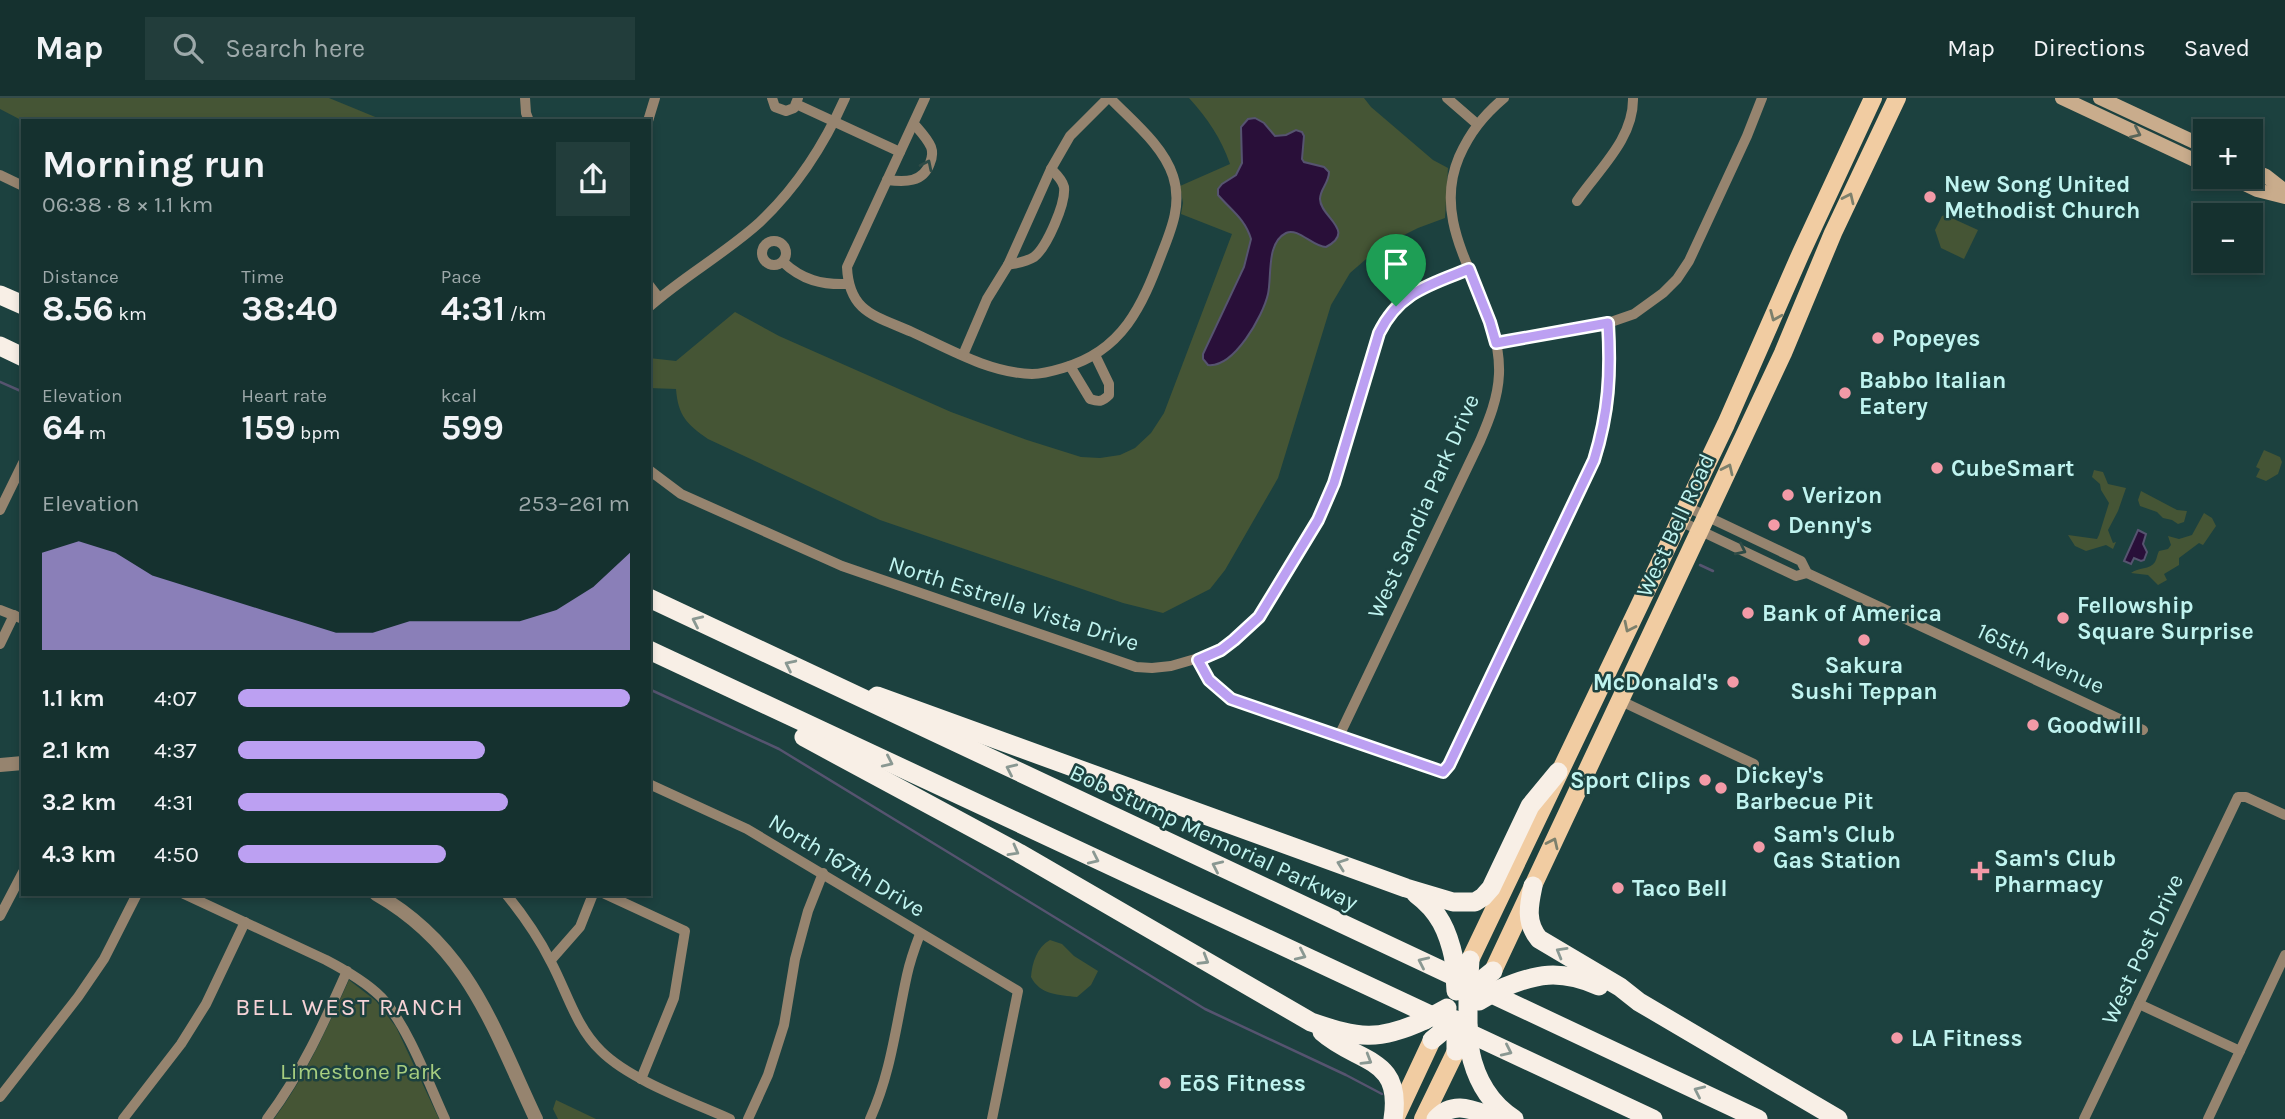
<!DOCTYPE html>
<meta charset="utf-8">
<style>
:root{--surface:#15312f;--page:#223d3b;--text:#f1f3f6;--muted:#9da9aa;--line:#344c4b;--accent:#bca0f2}
body{margin:0;font-family:Karla,sans-serif;background:var(--page);color:var(--text);height:100vh;display:flex;flex-direction:column;font-size:26px;white-space:nowrap}
*{box-sizing:border-box;margin:0}
p{font-size:23px;color:var(--muted)}
.icon{flex:none;width:38px;height:38px;fill:none;stroke:currentColor;stroke-width:2;stroke-linecap:round;stroke-linejoin:round}
.map{position:relative;flex:1;overflow:hidden}
.drawer{position:absolute;left:21px;top:21px;width:630px;height:777px;display:flex;flex-direction:column;background:var(--surface);border-radius:0px;box-shadow:0 4px 10px #0003,0 0 0 2px var(--line)}
.drawer>*{flex:none}
.tools{position:absolute;left:2193px;top:21px;display:grid;gap:14px}
.tools a{display:grid;place-items:center;width:70px;height:70px;border-radius:0px;background:var(--surface);box-shadow:0 4px 10px #0003,0 0 0 2px var(--line);font-size:35px}
.pin{position:absolute;display:grid;place-items:center;width:60px;height:60px;color:#fff;margin:-72px -30px;border-radius:50% 50% 50% 0;rotate:-45deg;box-shadow:0 0 7px #0007}
.pin .icon{rotate:45deg}
.round{display:grid;place-items:center;flex:none;width:74px;height:74px;border-radius:0px;background:var(--page)}
.headline{display:flex;align-items:center;justify-content:space-between;height:119px;padding:0 21px}
h1{font-size:38px;font-weight:700;line-height:52px}
.figures{display:grid;grid-template-columns:repeat(3,1fr);gap:10px;height:119px;padding:7px 21px}
.figures div{display:grid;align-content:center}
.figures b{font-size:35px;font-weight:700}
.figures small{font-size:19px;font-weight:400}
.figures p{font-size:19px}
.chart{height:196px;padding:14px 21px}
.chart p{display:flex;justify-content:space-between}
.chart svg{width:100%;height:126px;margin-top:7px;fill:var(--accent);opacity:.7}
ul{padding:0 21px;list-style:none;font-size:23px}
li{display:grid;grid-template-columns:112px 84px 1fr;align-items:center;height:52px}
li i{height:18px;border-radius:9px;background:var(--accent)}
header{display:flex;align-items:center;gap:42px;box-sizing:border-box;height:98px;padding:0 35px;background:var(--surface);border-bottom:2px solid var(--line)}
header strong{font-size:33px}
nav{display:flex;gap:38px;margin-inline-start:auto;font-size:24px}
.search{width:490px;height:63px;background:var(--page);display:flex;align-items:center;gap:18px;box-sizing:border-box;padding:0 24px;border-radius:0px;color:var(--muted);font-size:26px}
.map>svg:first-child{display:block}
.green{fill:#455535}
.water{fill:#290f39;stroke:#565470;stroke-width:2}
.lines{fill:none;stroke-linecap:round;stroke-linejoin:round}
.stream{stroke:#565470;stroke-width:2.5}
.minor{stroke:#96846f;stroke-width:10}
.tertiary{stroke:#96846f;stroke-width:14}
.secondary{stroke:#c9ac8c;stroke-width:14}
.primary{stroke:#f1cca2;stroke-width:18}
.motorway{stroke:#f8efe6;stroke-width:19}
.motorway-bridge{stroke:#f8efe6;stroke-width:19}
.oneway{stroke:#59665a}
.oneway2{stroke:#2e4b46}
.oneway3{stroke:#7c806c}
.oneway4{stroke:#8a9892}
.route-casing{stroke:#fff;stroke-width:14}
.route{stroke:#bca0f2;stroke-width:9}
.poi-dot{fill:#f39aa7;stroke:#1c413f;stroke-width:2.5}
.labels{text-anchor:middle;stroke-width:5;stroke-linejoin:round;paint-order:stroke}
.poi-label{font-size:23px;font-weight:bold;fill:#c0f4f0;stroke:#1c413f;text-anchor:start}
.street-label{font-size:23px;fill:#c0f4f0;stroke:#1c413f}
.park-label{font-size:23px;fill:#a7ce80;stroke:#1c413f}
.neighbourhood-label{font-size:24px;letter-spacing:2px;fill:#f6d3d7;stroke:#1c413f}
</style>
<header>
<strong>Map</strong>
<div class="search"><svg class="icon" aria-label="search" viewBox="0 0 24 24"><circle cx="10" cy="10" r="6"/><path d="M15 15l6 6"/></svg>Search here</div>
<nav><a>Map</a><a>Directions</a><a>Saved</a></nav>
</header>
<div class="map">
<svg width="2285" height="1021" viewBox="0 0 2285 1021">
<rect width="100%" height="100%" fill="#1c413f"/>
<g class="green">
<path d="M0 0H329L385 23H23L0 11Z"/>
<path d="M1189 0H1364L1371 9 1433 62 1448 70 1445 120 1418 130 1380 149 1350 175 1331 207 1278 380 1225 472 1210 491 1163 515 1123 505 880 422 708 341C687 326 678 318 676 291L649 290V260L676 263 735 214 779 238 951 314 1027 342 1081 359 1100 360 1120 357 1135 350 1151 335 1164 315 1232 136 1181 116 1183 105 1180 88 1230 66C1221 40 1208 21 1189 0Z"/>
<path d="M1945 117 1978 132 1964 161 1941 150 1935 132 1942 118Z"/>
<path d="M2264 352 2280 359 2282 364 2278 376 2266 383 2256 379 2260 371 2256 369Z"/>
<path d="M2094 372 2103 374 2108 386 2126 390 2118 413 2108 432 2113 445 2116 444 2113 451 2106 447 2086 453 2075 448 2068 437 2097 441 2099 437 2109 405 2101 392 2100 386 2092 379Z"/>
<path d="M2141 393 2177 412 2187 413 2184 424 2178 426 2172 422 2163 420 2157 414 2140 408 2138 402Z"/>
<path d="M2204 415 2212 420 2216 428 2203 447 2199 445 2179 460V467L2164 476 2167 482 2158 487 2148 477 2131 475C2138 469 2150 472 2155 464 2157 460 2157 457 2159 453L2168 451 2171 447 2168 438 2179 441 2192 437Z"/>
<path d="M1050 842 1062 846 1074 858 1098 873 1091 887 1077 899C1059 897 1040 897 1031 879 1032 865 1037 849 1050 842Z"/>
<path d="M349 882 376 903 396 929 439 1021H274C306 978 327 930 349 882Z"/>
<path d="M556 1002 596 1021H558L553 1011Z"/>
</g>
<g class="water">
<path d="M1255 20 1264 25 1275 38 1286 37 1296 32 1302 34 1304 38 1302 61 1304 64 1324 69 1329 74C1329 85 1320 91 1320 101 1320 119 1357 133 1326 149 1313 149 1298 129 1286 135 1266 145 1272 178 1268 196 1263 218 1234 270 1208 267L1203 261V256L1244 169 1251 141C1245 121 1232 113 1218 97V91L1222 86 1236 77 1242 65 1241 29 1248 21Z"/>
<path d="M2138 432 2146 436 2143 446 2147 454 2144 462 2141 463 2134 460 2131 466 2124 463Z"/>
</g>
<g class="lines">
<g class="stream">
<path d="M0 284 23 294"/>
<path d="M1700 467 1713 473"/>
<path d="M649 591 779 651 1205 911 1346 977 1382 996"/>
</g>
<g class="minor">
<path d="M525 0 526 15 529 23"/>
<path d="M772 0 775 9 786 13 794 10 798 0"/>
<path d="M925 0 847 169C849 215 876 218 912 234 949 251 990 275 1032 276 1043 276 1053 273 1063 270 1123 253 1142 208 1162 155 1172 130 1182 105 1173 78 1163 47 1131 22 1110 0"/>
<path d="M1447 0 1477 26"/>
<path d="M796 6 900 54"/>
<path d="M648 23 655 0"/>
<path d="M0 77 23 88"/>
<path d="M887 82C905 84 923 85 930 65 932 60 933 54 931 49 927 40 920 33 914 26"/>
<path d="M1577 103C1598 72 1634 41 1633 0"/>
<circle cx="774" cy="155" r="12"/>
<path d="M783 164C802 182 822 187 847 186"/>
<path d="M1008 167C1017 165 1026 164 1034 159 1047 149 1066 105 1064 89 1062 81 1056 76 1051 71"/>
<path d="M649 187 659 200"/>
<path d="M649 209C684 178 726 155 760 124 796 90 825 45 845 0"/>
<path d="M1496 245 1608 225 1634 216 1663 195 1677 181 1689 163 1747 38 1762 0"/>
<path d="M963 257 987 201 1008 167 1051 71 1070 38 1108 0"/>
<path d="M1070 268 1090 301C1099 304 1102 304 1109 297V286L1095 257"/>
<path d="M649 372 681 396 842 468 1136 569 1152 570 1171 568 1209 557 1234 542 1259 518 1327 404 1379 235C1399 194 1429 187 1469 171"/>
<path d="M1687 409 1801 463 1807 475 2143 632"/>
<path d="M0 412 23 365"/>
<path d="M1680 423 1796 478 1807 475"/>
<path d="M0 512 23 521"/>
<path d="M0 546 14 517"/>
<path d="M1198 562 1209 582 1231 601 1443 674 1449 667 1593 362 1608 308 1610 266 1608 225"/>
<path d="M1619 602 1754 666"/>
<path d="M1339 638 1480 343C1489 322 1498 300 1499 276 1502 200 1426 137 1459 59 1470 34 1484 17 1504 0"/>
<path d="M649 686 747 731 1018 893 992 1021"/>
<path d="M184 796 326 862C345 872 366 884 381 899 408 928 428 984 445 1021"/>
<path d="M506 796C523 817 539 840 551 864 567 894 576 929 601 953 630 982 692 1004 730 1021"/>
<path d="M605 796 685 833 674 900 641 981"/>
<path d="M0 818 23 774"/>
<path d="M551 862 580 829 593 796"/>
<path d="M2139 906 2240 953"/>
<path d="M0 999 78 899 104 861 137 796"/>
<path d="M123 1021 181 946 206 906 245 824"/>
<path d="M267 1021C301 976 324 925 347 873"/>
<path d="M748 1021 768 977 784 927 795 861 808 813 823 775"/>
<path d="M870 1021C891 975 896 927 907 877 910 863 915 849 920 836"/>
<path d="M2084 1021 2238 699H2246L2285 717"/>
<path d="M2208 1021 2285 857"/>
</g>
<g class="tertiary">
<path d="M0 667 23 665"/>
<path d="M376 796C469 849 493 930 536 1021"/>
</g>
<g class="secondary">
<path d="M2062 0 2205 67"/>
<path d="M2100 0 2205 49"/>
<path d="M2250 71 2266 78 2285 93"/>
<path d="M2230 79 2257 92 2285 99"/>
</g>
<g class="primary">
<path d="M1470 862 1726 326 1801 155 1873 0"/>
<path d="M1493 873 1783 255 1833 135 1897 0"/>
<path d="M1395 1021 1432 942"/>
<path d="M1423 1021 1456 953"/>
</g>
<g class="motorway">
<path d="M0 197 23 207"/>
<path d="M0 248 23 259"/>
<path d="M649 500 1758 1021"/>
<path d="M649 552 1653 1021"/>
<path d="M877 598 1406 790 1453 804H1475L1483 799 1491 790 1530 708 1558 674"/>
<path d="M804 639 1019 755 1311 924C1358 940 1378 944 1425 922"/>
<path d="M1533 788C1529 807 1525 824 1539 841L1620 889 1639 904 1838 1021"/>
<path d="M1416 796C1439 813 1448 833 1454 861"/>
<path d="M1498 892C1536 875 1560 871 1599 888"/>
<path d="M1468 893V928"/>
<path d="M1322 934C1358 966 1403 958 1393 1021"/>
<path d="M1470 953C1476 982 1489 1005 1514 1021"/>
<path d="M1436 1021C1455 1000 1476 1014 1499 1021"/>
</g>
<g class="motorway-bridge">
<path d="M1454 861 1456 893"/>
<path d="M1468 893 1493 873"/>
<path d="M1468 893 1470 862"/>
<path d="M1479 903 1498 892"/>
<path d="M1425 922 1447 910"/>
<path d="M1468 928 1470 953"/>
<path d="M1432 942 1456 922"/>
<path d="M1456 953V922"/>
</g>
</g>
<defs><path id="oneway-chevron" d="M-2-3.5L2.5 0L-2 3.5" fill="none" stroke-width="1.6" stroke-linecap="round" stroke-linejoin="round" transform="scale(1.75)"/></defs>
<use class="oneway" href="#oneway-chevron" transform="translate(2136 35) rotate(25)"/>
<g class="oneway2">
<use href="#oneway-chevron" transform="translate(927 67) rotate(-64)"/>
<use href="#oneway-chevron" transform="translate(1741 452) rotate(26)"/>
</g>
<g class="oneway3">
<use href="#oneway-chevron" transform="translate(1849 100) rotate(-65)"/>
<use href="#oneway-chevron" transform="translate(1775 218) rotate(113)"/>
<use href="#oneway-chevron" transform="translate(1728 371) rotate(-65)"/>
<use href="#oneway-chevron" transform="translate(1629 529) rotate(116)"/>
<use href="#oneway-chevron" transform="translate(1553 745) rotate(-65)"/>
</g>
<g class="oneway4">
<use href="#oneway-chevron" transform="translate(697 523) rotate(-155)"/>
<use href="#oneway-chevron" transform="translate(790 567) rotate(-154)"/>
<use href="#oneway-chevron" transform="translate(888 664) rotate(25)"/>
<use href="#oneway-chevron" transform="translate(1011 671) rotate(-155)"/>
<use href="#oneway-chevron" transform="translate(1014 753) rotate(29)"/>
<use href="#oneway-chevron" transform="translate(1094 761) rotate(25)"/>
<use href="#oneway-chevron" transform="translate(1342 766) rotate(-160)"/>
<use href="#oneway-chevron" transform="translate(1217 768) rotate(-155)"/>
<use href="#oneway-chevron" transform="translate(1561 854) rotate(-150)"/>
<use href="#oneway-chevron" transform="translate(1301 857) rotate(25)"/>
<use href="#oneway-chevron" transform="translate(1204 862) rotate(31)"/>
<use href="#oneway-chevron" transform="translate(1423 864) rotate(-155)"/>
<use href="#oneway-chevron" transform="translate(1507 953) rotate(25)"/>
<use href="#oneway-chevron" transform="translate(1367 962) rotate(31)"/>
<use href="#oneway-chevron" transform="translate(1699 993) rotate(-155)"/>
</g>
<g class="lines">
<g class="route-casing">
<path id="route" d="M1469 171 1490 224 1496 245 1608 225C1611 275 1609 314 1594 362L1449 667 1443 674 1231 601 1209 582 1198 562 1221 552 1234 542 1259 519 1318 422 1334 385 1379 235C1399 194 1429 187 1469 171Z"/>
</g>
<use href="#route" class="route"/>
</g>
<g class="poi-dot">
<circle cx="1930" cy="99" r="7"/>
<circle cx="1878" cy="240" r="7"/>
<circle cx="1845" cy="295" r="7"/>
<circle cx="1937" cy="370" r="7"/>
<circle cx="1788" cy="397" r="7"/>
<circle cx="1774" cy="427" r="7"/>
<circle cx="1748" cy="515" r="7"/>
<circle cx="2063" cy="520" r="7"/>
<circle cx="1864" cy="542" r="7"/>
<circle cx="1733" cy="584" r="7"/>
<circle cx="2033" cy="627" r="7"/>
<circle cx="1705" cy="682" r="7"/>
<circle cx="1721" cy="690" r="7"/>
<circle cx="1759" cy="749" r="7"/>
<path d="M1976.5 762.5h7v7h7v7h-7v7h-7v-7h-7v-7h7z"/>
<circle cx="1618" cy="790" r="7"/>
<circle cx="1897" cy="940" r="7"/>
<circle cx="1165" cy="985" r="7"/>
</g>
<g class="labels">
<g class="poi-label">
<text x="1944" y="94">New Song United<tspan x="1944" dy="26">Methodist Church</tspan></text>
<text x="1892" y="248">Popeyes</text>
<text x="1859" y="290">Babbo Italian<tspan x="1859" dy="26">Eatery</tspan></text>
<text x="1951" y="378">CubeSmart</text>
<text x="1802" y="405">Verizon</text>
<text x="1788" y="435">Denny's</text>
<text x="2077" y="515">Fellowship<tspan x="2077" dy="26">Square Surprise</tspan></text>
<text x="1762" y="523">Bank of America</text>
<text x="1864" y="575" text-anchor="middle">Sakura<tspan x="1864" dy="26">Sushi Teppan</tspan></text>
<text x="1719" y="592" text-anchor="end">McDonald's</text>
<text x="2047" y="635">Goodwill</text>
<text x="1735" y="685">Dickey's<tspan x="1735" dy="26">Barbecue Pit</tspan></text>
<text x="1691" y="690" text-anchor="end">Sport Clips</text>
<text x="1773" y="744">Sam's Club<tspan x="1773" dy="26">Gas Station</tspan></text>
<text x="1994" y="768">Sam's Club<tspan x="1994" dy="26">Pharmacy</tspan></text>
<text x="1632" y="798">Taco Bell</text>
<text x="1911" y="948">LA Fitness</text>
<text x="1179" y="993">EōS Fitness</text>
</g>
<g class="street-label">
<text transform="translate(1423 408) rotate(-66)" y="8">West Sandia Park Drive</text>
<text transform="translate(1675 427) rotate(-65)" y="8">West Bell Road</text>
<text transform="translate(1014 505) rotate(18)" y="8">North Estrella Vista Drive</text>
<text transform="translate(2041 560) rotate(25)" y="8">165th Avenue</text>
<text transform="translate(1214 739) rotate(25)" y="8">Bob Stump Memorial Parkway</text>
<text transform="translate(847 767) rotate(31)" y="8">North 167th Drive</text>
<text transform="translate(2142 851) rotate(-65)" y="8">West Post Drive</text>
</g>
<g class="park-label">
<text x="361" y="981">Limestone Park</text>
</g>
<g class="neighbourhood-label">
<text x="350" y="917">BELL WEST RANCH</text>
</g>
</g>
</svg>
<div class="tools">
<a>+</a>
<a>−</a>
</div>
<div class="pin" style="left:1396px;top:208px;background:#1e9e55"><svg class="icon" aria-label="arrive" viewBox="0 0 24 24"><path d="M6 21V4h12l-3 4 3 4H6"/></svg></div>
<section class="drawer">
<div class="headline"><div><h1>Morning run</h1><p>06:38 · 8 × 1.1 km</p></div><a class="round"><svg class="icon" aria-label="share" viewBox="0 0 24 24"><path d="M12 15V3M7 8l5-5 5 5M5 13v7h14v-7"/></svg></a></div>
<div class="figures">
<div><p>Distance</p><b>8.56<small> km</small></b></div>
<div><p>Time</p><b>38:40</b></div>
<div><p>Pace</p><b>4:31<small> /km</small></b></div>
</div>
<div class="figures">
<div><p>Elevation</p><b>64<small> m</small></b></div>
<div><p>Heart rate</p><b>159<small> bpm</small></b></div>
<div><p>kcal</p><b>599</b></div>
</div>
<div class="chart"><p><span>Elevation</span>253–261 m</p>
<svg viewBox="0 0 160 44" preserveAspectRatio="none"><path d="M0 44V10L10 6L20 10L30 18L40 22L50 26L60 30L70 34L80 38L90 38L100 34L110 34L120 34L130 34L140 30L150 22L160 10V44z"/></svg>
</div>
<ul>
<li><b>1.1 km</b>4:07<i style="width:100%"></i></li>
<li><b>2.1 km</b>4:37<i style="width:63%"></i></li>
<li><b>3.2 km</b>4:31<i style="width:69%"></i></li>
<li><b>4.3 km</b>4:50<i style="width:53%"></i></li>
</ul>
</section>
</div>
